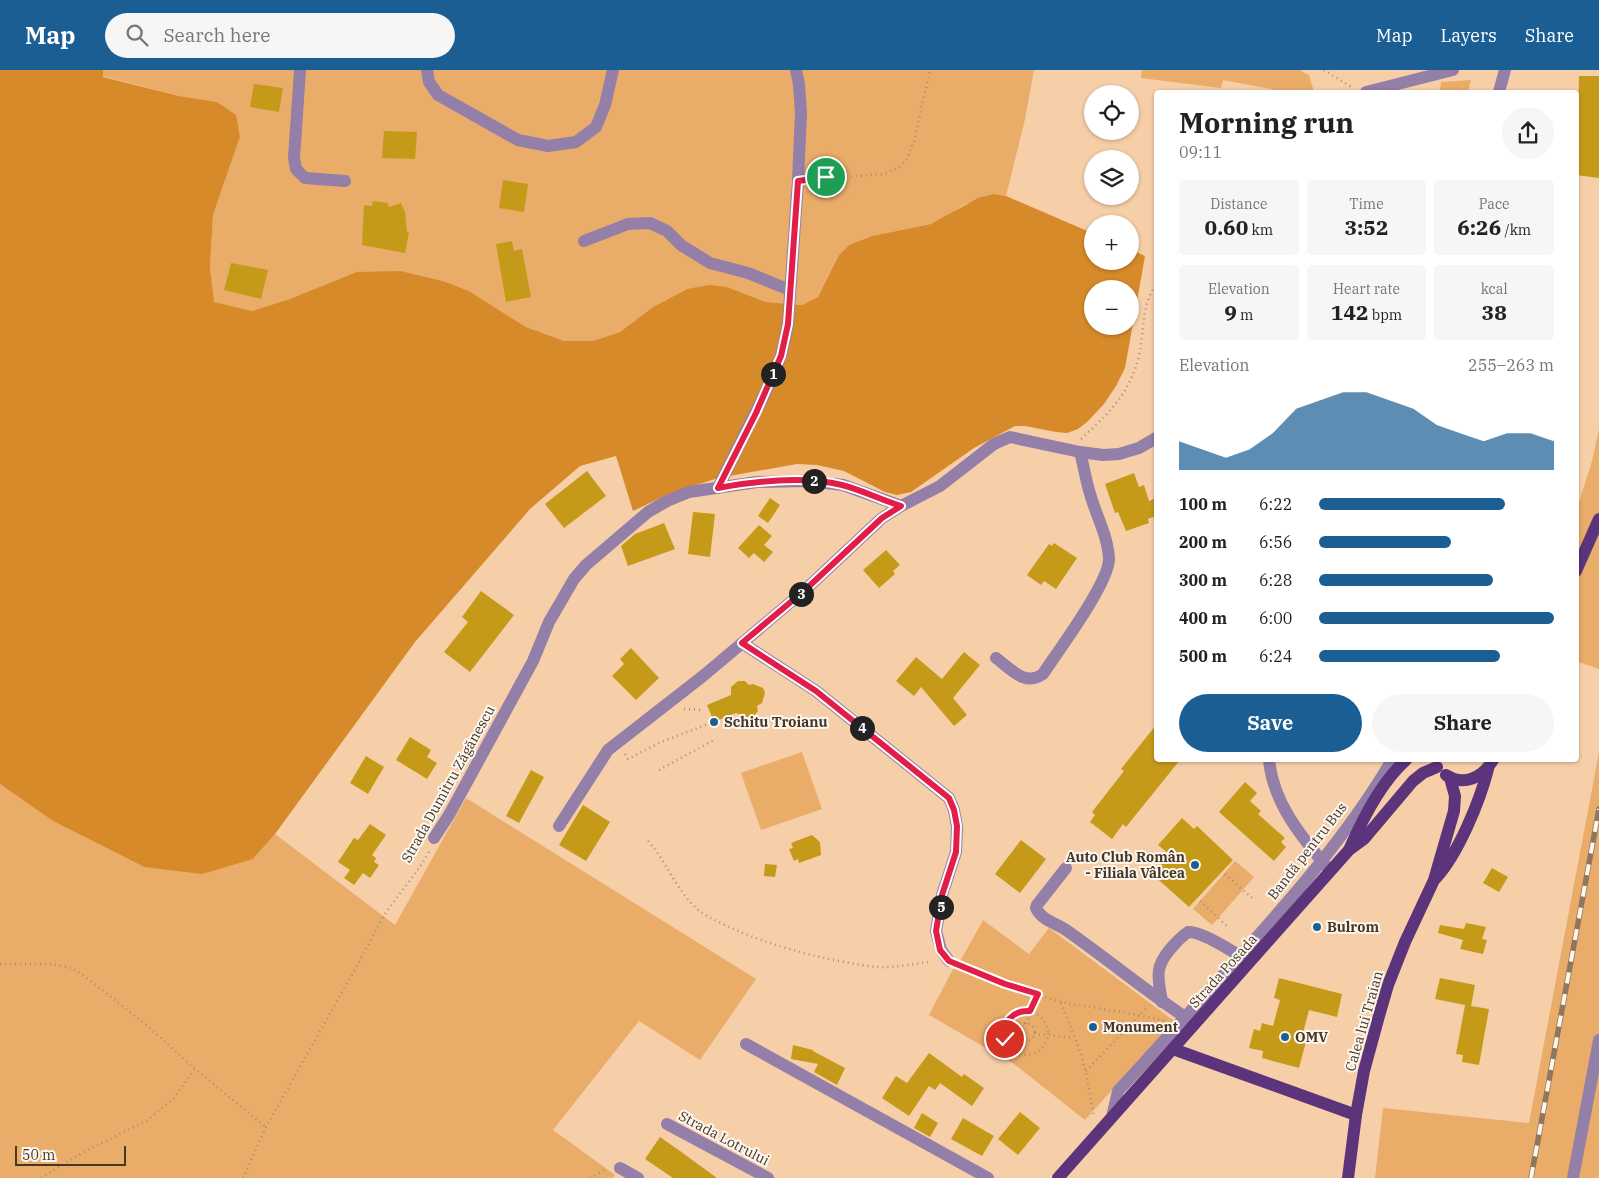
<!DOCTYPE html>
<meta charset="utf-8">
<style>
:root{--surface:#fff;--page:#f6f6f6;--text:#222;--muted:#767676;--accent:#1b5e93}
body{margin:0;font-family:"IBM Plex Serif",serif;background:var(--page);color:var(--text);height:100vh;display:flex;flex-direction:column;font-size:19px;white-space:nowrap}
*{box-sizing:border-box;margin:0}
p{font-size:16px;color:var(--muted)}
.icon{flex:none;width:28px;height:28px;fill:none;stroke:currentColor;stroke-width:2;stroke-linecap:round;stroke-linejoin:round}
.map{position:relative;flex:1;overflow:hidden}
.details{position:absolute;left:1154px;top:20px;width:425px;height:672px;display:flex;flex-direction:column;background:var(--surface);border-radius:5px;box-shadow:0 1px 4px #0004}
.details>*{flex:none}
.tools{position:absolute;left:1084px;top:15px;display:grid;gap:10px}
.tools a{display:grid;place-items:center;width:55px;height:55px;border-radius:50%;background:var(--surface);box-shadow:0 1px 4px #0004;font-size:25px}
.scale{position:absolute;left:15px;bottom:12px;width:111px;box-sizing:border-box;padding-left:5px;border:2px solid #463727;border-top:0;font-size:14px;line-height:18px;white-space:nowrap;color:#463727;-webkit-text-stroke:4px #fef7ef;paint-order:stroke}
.pin{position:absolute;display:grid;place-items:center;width:42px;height:42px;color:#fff;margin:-21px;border:2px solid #fff;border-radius:50%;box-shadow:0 1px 5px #0007}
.km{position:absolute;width:25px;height:25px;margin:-12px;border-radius:50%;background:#222;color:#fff;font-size:14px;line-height:25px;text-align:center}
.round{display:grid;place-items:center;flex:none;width:52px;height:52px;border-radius:26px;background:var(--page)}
.headline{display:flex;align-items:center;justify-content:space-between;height:85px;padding:0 25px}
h1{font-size:28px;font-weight:700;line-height:38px}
.stats{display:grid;grid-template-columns:repeat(3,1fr);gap:8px;height:85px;padding:5px 25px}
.stats div{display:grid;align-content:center;border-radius:5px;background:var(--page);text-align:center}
.stats b{font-size:21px;font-weight:700}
.stats small{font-size:14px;font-weight:400}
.stats p{font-size:14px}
.chart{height:140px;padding:10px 25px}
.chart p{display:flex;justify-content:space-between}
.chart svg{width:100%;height:90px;margin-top:5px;fill:var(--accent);opacity:.7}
.action{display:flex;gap:10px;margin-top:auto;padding:10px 25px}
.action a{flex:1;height:58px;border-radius:30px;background:var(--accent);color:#fff;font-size:20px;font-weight:700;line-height:58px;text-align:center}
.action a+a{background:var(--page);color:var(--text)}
ul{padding:0 25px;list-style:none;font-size:16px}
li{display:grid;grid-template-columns:80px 60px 1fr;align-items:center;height:38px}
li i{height:12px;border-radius:6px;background:var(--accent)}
header{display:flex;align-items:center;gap:30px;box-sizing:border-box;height:70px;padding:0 25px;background:var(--accent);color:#fff}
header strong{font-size:24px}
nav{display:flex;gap:28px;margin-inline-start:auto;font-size:18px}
.search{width:350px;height:45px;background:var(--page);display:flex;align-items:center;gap:12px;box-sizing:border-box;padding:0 18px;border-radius:28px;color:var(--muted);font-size:19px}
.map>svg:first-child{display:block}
.green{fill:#e9ac69}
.forest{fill:#d68a2a;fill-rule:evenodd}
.building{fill:#c69a19}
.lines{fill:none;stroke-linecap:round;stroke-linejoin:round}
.path{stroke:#ab8e71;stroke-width:2.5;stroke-dasharray:1 4;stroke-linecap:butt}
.minor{stroke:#937fa7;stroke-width:12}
.major{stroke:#5b347b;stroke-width:12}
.rail-casing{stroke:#8f765c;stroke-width:5.5}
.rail{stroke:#fef7ef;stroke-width:4;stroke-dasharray:11;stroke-linecap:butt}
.route-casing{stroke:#fff;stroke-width:10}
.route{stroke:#e11d48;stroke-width:6}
.poi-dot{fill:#1b5e93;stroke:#fef7ef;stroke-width:2}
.labels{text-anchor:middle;stroke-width:4;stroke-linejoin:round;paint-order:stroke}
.poi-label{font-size:14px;font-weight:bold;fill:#463727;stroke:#fef7ef;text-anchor:start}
.street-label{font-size:14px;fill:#463727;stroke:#fef7ef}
</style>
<header>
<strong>Map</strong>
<div class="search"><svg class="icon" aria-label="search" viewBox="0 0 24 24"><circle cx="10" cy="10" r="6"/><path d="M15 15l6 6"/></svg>Search here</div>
<nav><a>Map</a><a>Layers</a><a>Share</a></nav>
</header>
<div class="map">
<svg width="1599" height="1108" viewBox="0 0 1599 1108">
<rect width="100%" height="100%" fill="#f6cfa8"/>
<g class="green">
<path d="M103 0H1034L1025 49 1006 126 994 124 963 135 944 148 931 154 872 166 849 175 839 185 818 227 802 235 766 232 727 217 687 219 653 237 620 262 593 271 564 272 526 257 469 221 443 211 401 201 290 229 252 241 213 232 210 198 213 145 240 67 217 32 179 26 102 6Z"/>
<path d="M1142 0H1299L1309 5 1314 22H1276L1271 19 1223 10 1221 18 1141 8Z"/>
<path d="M1471 10 1468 22H1440L1441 12Z"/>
<path d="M1599 359V599L1576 591V442L1592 391Z"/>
<path d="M802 682 822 739 761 760 741 703Z"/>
<path d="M1599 682V1108H1375L1383 1038 1529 1053Z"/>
<path d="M0 714 53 751 144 797 253 789 275 764 395 855 466 728 756 909 700 990 639 951 553 1060 615 1105 613 1108H0Z"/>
<path d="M1235 791 1254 807 1212 855 1193 839Z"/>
<path d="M983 850 1029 884 1049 858 1174 951 1085 1050 1014 994 929 945 952 901 962 888Z"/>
</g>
<path class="forest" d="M0 0H103V7L179 26 217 32 236 45 240 67 213 145 210 198 214 232 252 241 290 229 357 202 401 201 443 211 469 221 526 257 564 271H593L620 262 653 237 687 219 709 215 727 217 766 232 802 235 818 227 839 185 849 175 872 166 931 154 978 128 994 124 1006 126 1092 163V191H1130V179L1145 186 1125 298 1116 316 1104 334 1087 352 1078 359 1067 363 1056 362 1025 356H1015L974 378 911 422 897 425 885 422 844 401 817 395 797 394 718 408 669 424 633 441 616 386 580 396 530 439 415 572 275 764 253 789 202 804 144 797 53 751 0 714ZM1092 219H1130V256H1092Z"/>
<g class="building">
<path d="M1579 6H1599V108L1576 105V50H1578Z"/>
<path d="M254 14 283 18 279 42 250 37Z"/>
<path d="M384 61 417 62 415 89 382 88Z"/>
<path d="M503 110 528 114 524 142 499 138Z"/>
<path d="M373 131 388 133 389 137 401 133 405 142 407 162H409L405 183 362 175 364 135 372 136Z"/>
<path d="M512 171 514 181 522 179 531 227 506 232 496 174Z"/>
<path d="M231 193 268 200 261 229 224 220Z"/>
<path d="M587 401 606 426 564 458 545 434Z"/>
<path d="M1134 403 1139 417 1144 415 1149 431 1156 428V446L1148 449 1149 453 1126 461 1118 442 1115 443 1105 414Z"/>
<path d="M770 428 780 435 768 453 758 446Z"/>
<path d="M693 442 715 444 710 487 688 484Z"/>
<path d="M664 453 675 479 628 496 621 476 635 464Z"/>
<path d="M759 455 772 466 764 475 773 482 764 492 754 483 749 488 738 478Z"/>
<path d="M1054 473 1077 488 1056 519 1044 511 1041 515 1027 505 1049 474 1052 476Z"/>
<path d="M886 480 900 495 893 501 895 504 879 518 863 500Z"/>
<path d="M481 521 514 545 470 602 444 582 468 552 462 547Z"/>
<path d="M631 578 659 608 636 630 612 606 624 594 620 589Z"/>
<path d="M964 582 980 595 953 628 967 645 954 656 921 617 914 626 896 611 916 587 942 609Z"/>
<path d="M738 611H745L749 615 753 614 763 618 765 623 762 633 757 636 758 641 754 646 746 647 736 643 714 652 707 635 731 625V617Z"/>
<path d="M1156 655V690H1180L1126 757 1123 754 1112 769 1090 752 1095 745 1092 742 1124 701 1121 699Z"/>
<path d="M410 667 431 680 427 687 437 693 427 709 396 690Z"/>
<path d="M366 686 384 697 368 724 350 713Z"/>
<path d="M531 700 544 707 519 753 506 746Z"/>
<path d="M1245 712 1257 723 1250 731 1261 741 1258 744 1285 768 1281 772 1286 777 1274 791 1219 742Z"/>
<path d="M583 735 610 752 586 791 559 775Z"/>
<path d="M1182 748 1194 759 1197 756 1233 790 1189 837 1152 804 1170 785 1158 775Z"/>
<path d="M370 754 386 765 372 785 376 788 374 792 379 795 370 808 363 803 354 815 344 808 350 800 338 792 354 768 358 770Z"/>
<path d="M812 765 820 772 821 785 799 793 798 789 794 791 789 779 793 778 791 773Z"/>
<path d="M1021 770 1046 789 1020 823 995 804Z"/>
<path d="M765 794 777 795 775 807 764 806Z"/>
<path d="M1492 798 1508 807 1499 822 1483 813Z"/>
<path d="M1466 853 1486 857 1482 869 1487 870 1483 884 1460 879 1463 870 1438 863 1440 855 1464 859Z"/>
<path d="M1279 908 1342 924 1337 947 1309 940 1303 963 1308 964 1299 998 1262 988 1263 981 1249 978 1254 959 1260 961 1262 953 1273 956 1280 930 1274 928Z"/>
<path d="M1440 908 1475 915 1471 936 1489 939 1479 995 1462 992 1463 985 1456 984 1465 935 1435 929Z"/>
<path d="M793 975 813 980V981L845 998 837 1015 814 1002 818 994 791 989Z"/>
<path d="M929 983 962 1007 964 1004 984 1018 972 1036 940 1013 935 1020 929 1016 909 1046 882 1028 896 1006 907 1013Z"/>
<path d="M1020 1042 1040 1058 1018 1085 998 1069Z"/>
<path d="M922 1043 938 1053 930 1067 914 1058Z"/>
<path d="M963 1048 994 1066 982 1086 951 1069Z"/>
<path d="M660 1067 680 1081 717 1108H673L645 1089Z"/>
</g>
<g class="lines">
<g class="path">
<path d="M1324 0 1353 18"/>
<path d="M811 109 884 104 898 98 906 91 914 71 930 0"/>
<path d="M1081 369C1110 342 1131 323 1140 281 1144 259 1142 233 1156 215"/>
<path d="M684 639 702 640"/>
<path d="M625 684 628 689 661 672 708 654"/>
<path d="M659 700 714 670"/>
<path d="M648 771C666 791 675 817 694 836 702 844 712 849 723 854 758 871 796 882 834 890 849 893 864 896 879 897 896 898 915 893 932 892"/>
<path d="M1225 804 1252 828"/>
<path d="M1200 831 1227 856"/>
<path d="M0 894H51L68 897 80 903 143 952 195 999 266 1057"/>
<path d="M961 896 1005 914 1061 932 1139 945 1165 951"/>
<path d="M1061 933 1080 981 1086 1002 1094 1047"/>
<circle cx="1026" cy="963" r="22"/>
<circle cx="1026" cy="962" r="9"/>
<path d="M1026 954 1038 924"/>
<path d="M1034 964 1074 968"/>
<path d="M1086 1001 1148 936"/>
<path d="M41 1108 82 1083 148 1050 174 1028 194 1000"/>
<path d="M243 1108 266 1057 354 901 384 845 420 797 430 780"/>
<path d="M590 1108 606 1099"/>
</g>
<g class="minor">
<path d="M300 0 294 88 296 99 305 108 345 111"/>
<path d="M427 0 429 12 438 25 518 70 548 76 576 72 596 57 605 35 613 0"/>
<path d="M1366 22 1453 0"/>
<path d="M1499 22 1505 0"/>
<path d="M584 171 628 154 650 153 667 161 681 175 710 193 748 203 790 220"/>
<path d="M718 418 769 315 781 286 788 254 798 111 801 43 799 14 796 0"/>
<path d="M742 573 816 621 949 728 954 740 957 757 956 782 942 825 936 861 941 880 949 891"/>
<path d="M996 588C1011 599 1025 617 1043 604 1058 581 1109 513 1109 489 1108 467 1097 447 1091 427 1086 412 1084 397 1080 382"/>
<path d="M1269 690C1273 732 1300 765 1326 796"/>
<path d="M559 756 608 680 703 606 805 520 882 448 901 436 940 416 994 374 1010 367 1080 382 1103 385 1119 384 1139 378 1156 368"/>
<path d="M434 768 449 745 533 591 549 552 574 509 586 495 648 442 667 431 689 422 757 412 807 411 843 415 901 436"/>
<path d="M1066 798 1037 835 1036 838C1041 850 1056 853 1066 860 1109 890 1148 923 1191 951"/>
<path d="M1162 932C1161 923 1157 910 1159 900 1161 887 1177 870 1188 862 1201 861 1234 882 1246 890"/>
<path d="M746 974 988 1108"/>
<path d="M1112 1047 1118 1021C1157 979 1195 936 1233 894 1291 829 1348 765 1392 690"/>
<path d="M667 1054 768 1108"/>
<path d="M620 1098 638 1108"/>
<path d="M1573 1108 1599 970"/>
</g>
<g class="major">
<path d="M1576 501 1599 449"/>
<path d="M1446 705C1464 717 1483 707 1493 690"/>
<path d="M1350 778C1363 748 1381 712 1406 690"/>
<path d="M1436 808C1458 784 1480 731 1488 699"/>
<path d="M1173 979 1356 1045"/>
<path d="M1058 1108 1349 780 1364 769 1413 711 1423 703 1437 697"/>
<path d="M1348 1108 1356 1045 1364 1001 1379 946 1388 915 1405 872 1434 810 1454 741 1455 726 1450 708"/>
</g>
<g class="rail-casing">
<path id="rail" d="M1531 1108 1599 739"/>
</g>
<use href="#rail" class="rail"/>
</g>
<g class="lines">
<g class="route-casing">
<path id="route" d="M826 107 798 111 788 254 781 286 756 343 718 418C756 411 804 406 842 415 862 420 881 430 901 436L882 448 805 520 742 573 816 621 949 728 954 740 957 756 956 782 942 825 936 861 940 880 949 891 1005 914 1038 924 1030 941C1013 940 1002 952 1005 969"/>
</g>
<use href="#route" class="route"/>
</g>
<g class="poi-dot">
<circle cx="714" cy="652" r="5"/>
<circle cx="1195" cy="795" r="5"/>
<circle cx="1317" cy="857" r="5"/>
<circle cx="1093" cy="957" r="5"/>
<circle cx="1285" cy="967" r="5"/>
</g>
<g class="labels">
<g class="poi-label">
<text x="724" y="657">Schitu Troianu</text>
<text x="1185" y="792" text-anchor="end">Auto Club Român<tspan x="1185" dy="16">- Filiala Vâlcea</tspan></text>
<text x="1327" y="862">Bulrom</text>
<text x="1103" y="962">Monument</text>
<text x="1295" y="972">OMV</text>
</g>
<g class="street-label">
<text transform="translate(448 714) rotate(-61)" y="5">Strada Dumitru Zăgănescu</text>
<text transform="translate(1307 781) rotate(-52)" y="5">Bandă pentru Bus</text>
<text transform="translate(1223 901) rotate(-48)" y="5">Strada Posada</text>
<text transform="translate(1364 951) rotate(-74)" y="5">Calea lui Traian</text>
<text transform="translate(724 1068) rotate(28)" y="5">Strada Lotrului</text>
</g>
</g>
</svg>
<div class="tools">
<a><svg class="icon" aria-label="locate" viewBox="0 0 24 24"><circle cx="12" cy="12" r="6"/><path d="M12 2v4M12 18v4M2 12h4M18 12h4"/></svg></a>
<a><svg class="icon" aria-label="layers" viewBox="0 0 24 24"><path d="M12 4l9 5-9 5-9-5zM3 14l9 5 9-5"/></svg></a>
<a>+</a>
<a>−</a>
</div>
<div class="scale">50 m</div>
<div class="pin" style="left:826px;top:107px;background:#1e9e55"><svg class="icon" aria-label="arrive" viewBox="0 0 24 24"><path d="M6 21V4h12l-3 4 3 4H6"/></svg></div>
<div class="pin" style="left:1005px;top:969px;background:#d93025"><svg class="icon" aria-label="check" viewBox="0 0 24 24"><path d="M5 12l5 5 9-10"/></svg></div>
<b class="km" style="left:773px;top:304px">1</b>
<b class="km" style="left:814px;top:411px">2</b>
<b class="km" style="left:801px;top:524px">3</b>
<b class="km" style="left:862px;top:658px">4</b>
<b class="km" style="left:941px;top:837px">5</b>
<section class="details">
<div class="headline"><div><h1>Morning run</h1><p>09:11</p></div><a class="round"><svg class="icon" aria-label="share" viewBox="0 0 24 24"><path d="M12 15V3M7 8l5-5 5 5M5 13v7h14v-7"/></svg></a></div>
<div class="stats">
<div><p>Distance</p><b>0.60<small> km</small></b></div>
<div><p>Time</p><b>3:52</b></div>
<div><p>Pace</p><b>6:26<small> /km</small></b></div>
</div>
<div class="stats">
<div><p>Elevation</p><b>9<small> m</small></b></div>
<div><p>Heart rate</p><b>142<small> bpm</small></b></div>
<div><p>kcal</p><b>38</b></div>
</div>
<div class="chart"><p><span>Elevation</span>255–263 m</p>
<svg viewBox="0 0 160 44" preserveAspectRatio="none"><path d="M0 44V30L10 34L20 38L30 34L40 26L50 14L60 10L70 6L80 6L90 10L100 14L110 22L120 26L130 30L140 26L150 26L160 30V44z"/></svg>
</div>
<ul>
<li><b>100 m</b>6:22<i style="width:79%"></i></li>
<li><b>200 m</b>6:56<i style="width:56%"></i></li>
<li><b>300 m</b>6:28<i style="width:74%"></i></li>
<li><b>400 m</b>6:00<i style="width:100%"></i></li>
<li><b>500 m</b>6:24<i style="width:77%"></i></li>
</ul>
<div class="action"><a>Save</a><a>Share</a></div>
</section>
</div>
